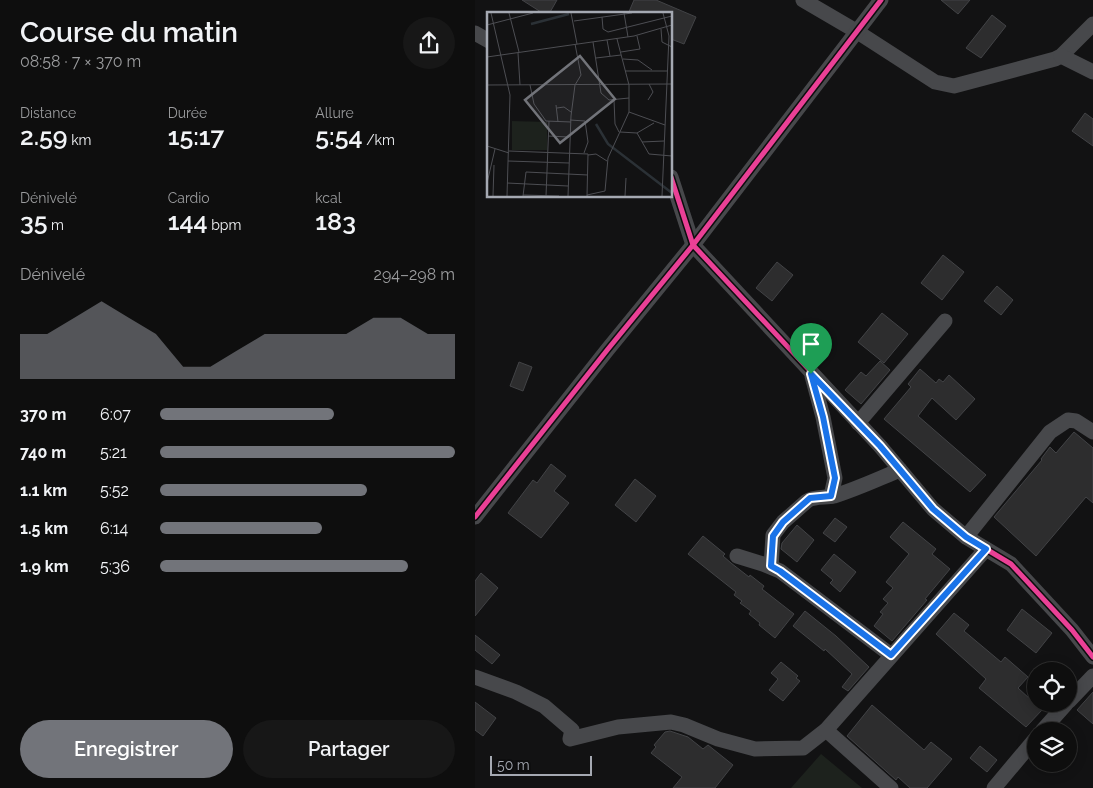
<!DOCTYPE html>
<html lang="fr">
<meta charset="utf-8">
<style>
:root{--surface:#0e0e0e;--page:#171717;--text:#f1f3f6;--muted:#9b9c9e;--line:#2e2e2e;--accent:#72747a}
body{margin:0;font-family:Raleway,sans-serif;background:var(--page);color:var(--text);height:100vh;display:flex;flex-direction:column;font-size:19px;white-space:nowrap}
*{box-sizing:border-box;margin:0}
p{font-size:16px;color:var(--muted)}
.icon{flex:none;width:28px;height:28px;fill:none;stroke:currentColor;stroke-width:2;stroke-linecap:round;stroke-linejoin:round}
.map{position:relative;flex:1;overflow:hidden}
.drawer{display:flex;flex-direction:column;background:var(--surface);width:475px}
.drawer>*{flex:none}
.tools{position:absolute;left:552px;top:662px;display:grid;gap:10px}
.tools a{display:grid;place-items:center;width:50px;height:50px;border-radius:50%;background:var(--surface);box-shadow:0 2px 12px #0003,0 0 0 1px var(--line);font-size:25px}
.scale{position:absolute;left:15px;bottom:12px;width:102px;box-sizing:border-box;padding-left:5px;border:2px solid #a5a9b2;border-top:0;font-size:14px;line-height:18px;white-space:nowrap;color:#a5a9b2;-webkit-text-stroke:4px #0d0d0e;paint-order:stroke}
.pin{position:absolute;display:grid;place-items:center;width:42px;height:42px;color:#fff;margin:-51px -21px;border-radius:50% 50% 50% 0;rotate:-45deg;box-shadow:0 0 5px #0007}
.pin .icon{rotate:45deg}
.round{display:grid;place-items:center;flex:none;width:52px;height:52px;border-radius:26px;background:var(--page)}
.head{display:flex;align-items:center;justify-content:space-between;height:85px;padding:0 20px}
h1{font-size:28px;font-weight:600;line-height:38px}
.figures{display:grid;grid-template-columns:repeat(3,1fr);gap:8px;height:85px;padding:5px 20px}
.figures div{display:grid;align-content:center}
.figures b{font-size:25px;font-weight:600}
.figures small{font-size:14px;font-weight:400}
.figures p{font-size:14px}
.chart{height:140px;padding:10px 20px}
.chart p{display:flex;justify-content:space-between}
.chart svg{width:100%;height:90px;margin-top:5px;fill:var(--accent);opacity:.7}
.action{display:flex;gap:10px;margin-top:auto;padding:10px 20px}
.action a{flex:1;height:58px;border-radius:30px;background:var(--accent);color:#fff;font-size:20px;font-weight:600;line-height:58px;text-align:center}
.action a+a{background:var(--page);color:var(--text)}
ul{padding:0 20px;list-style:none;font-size:16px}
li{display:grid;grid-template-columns:80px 60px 1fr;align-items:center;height:38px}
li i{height:12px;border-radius:6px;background:var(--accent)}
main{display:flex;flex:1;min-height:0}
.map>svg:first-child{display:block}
.green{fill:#1d221d}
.building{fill:#2d2d2e;stroke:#424346}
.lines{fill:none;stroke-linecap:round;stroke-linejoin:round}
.minor{stroke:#47484b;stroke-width:15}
.cycleway-casing{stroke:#0d0d0e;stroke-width:8}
.cycleway{stroke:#ea4096;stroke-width:5}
.route-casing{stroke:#fff;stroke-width:10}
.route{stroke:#1a73e8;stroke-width:6}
.inset-river{fill:none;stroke:#2b3136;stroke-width:2.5}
.inset-road{fill:none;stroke:#4d4e53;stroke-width:1}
.view{fill:#72747a;fill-opacity:0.15;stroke:#72747a;stroke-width:2.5}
.inset-edge{fill:none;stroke:#a5a9b2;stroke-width:2.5}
</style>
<main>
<section class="drawer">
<div class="head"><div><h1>Course du matin</h1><p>08:58 · 7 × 370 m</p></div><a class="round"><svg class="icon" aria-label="share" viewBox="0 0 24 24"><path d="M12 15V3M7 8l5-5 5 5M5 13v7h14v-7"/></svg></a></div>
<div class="figures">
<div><p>Distance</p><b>2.59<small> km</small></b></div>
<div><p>Durée</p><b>15:17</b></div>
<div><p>Allure</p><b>5:54<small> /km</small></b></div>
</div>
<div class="figures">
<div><p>Dénivelé</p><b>35<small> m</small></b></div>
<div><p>Cardio</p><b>144<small> bpm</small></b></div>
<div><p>kcal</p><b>183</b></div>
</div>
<div class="chart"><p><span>Dénivelé</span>294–298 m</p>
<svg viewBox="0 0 160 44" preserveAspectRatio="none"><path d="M0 44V22L10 22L20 14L30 6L40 14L50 22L60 38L70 38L80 30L90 22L100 22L110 22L120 22L130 14L140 14L150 22L160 22V44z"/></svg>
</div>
<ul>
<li><b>370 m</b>6:07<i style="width:59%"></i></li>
<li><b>740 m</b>5:21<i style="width:100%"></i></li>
<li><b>1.1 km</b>5:52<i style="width:70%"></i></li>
<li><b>1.5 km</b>6:14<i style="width:55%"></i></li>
<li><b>1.9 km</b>5:36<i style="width:84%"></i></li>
</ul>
<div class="action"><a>Enregistrer</a><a>Partager</a></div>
</section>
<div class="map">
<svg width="618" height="788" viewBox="0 0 618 788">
<rect width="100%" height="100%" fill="#121213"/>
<path class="green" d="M346 754 387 788H316Z"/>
<g class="building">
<path d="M47 0H82L74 14H69Z"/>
<path d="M159 0H181L221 17 209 44 196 39V14H153Z"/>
<path d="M466 0H495L483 14Z"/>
<path d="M517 15 531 26 506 58 491 48Z"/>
<path d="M610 113 618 119V146L597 131Z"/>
<path d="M468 255 489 272 467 300 446 283Z"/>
<path d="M302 262 318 275 297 301 281 288Z"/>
<path d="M522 286 538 300 526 315 509 301Z"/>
<path d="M407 313 433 334 409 363 383 342Z"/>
<path d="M405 361 415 370 386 404 370 390 386 372 391 376Z"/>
<path d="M44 362 57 367 48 391 35 386Z"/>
<path d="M445 369 461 383 464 379 468 382 474 375 500 399 481 420 457 398 443 416 511 475 495 492 409 419 436 387 433 384Z"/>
<path d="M599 432 618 448V503L611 497 561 556 519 517 567 460 566 459 575 447 581 453Z"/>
<path d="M76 464 91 476 79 491 94 503 66 538 33 513 58 480 62 483Z"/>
<path d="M160 479 181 496 161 522 140 505Z"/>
<path d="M360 518 372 527 360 542 348 533Z"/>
<path d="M428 522 461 549 457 554 475 569 450 599 452 600 417 641 399 626 408 614 405 612 413 603 408 599 418 588 411 582 434 554 415 537Z"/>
<path d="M322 525 339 540 322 562 306 549 307 543Z"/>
<path d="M228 536 250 554 248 556 256 563 274 577 275 575 289 586 287 589 319 614 300 638 284 625 285 623 274 614 276 611 265 603 267 601 259 595 261 592 213 554Z"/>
<path d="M359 554 381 572 365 592 355 583 358 580 346 570Z"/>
<path d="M6 573 23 588 0 616V581Z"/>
<path d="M547 609 577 633 561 653 532 630Z"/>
<path d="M330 611 361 636 394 667 373 691 367 687 377 674 350 649 349 651 318 626Z"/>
<path d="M479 613 494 625 489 631 526 662 530 657 553 677 543 688 567 710 551 727 504 688 511 679 461 634Z"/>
<path d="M0 635 25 655 17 664 0 650Z"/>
<path d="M306 662 323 676 321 678 325 681 308 701 294 690 303 679 296 673Z"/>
<path d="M618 692V724L602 710Z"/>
<path d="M0 702 21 718 8 736 0 730Z"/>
<path d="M397 705 449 750 456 742 477 759 452 788H435L423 777 421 780 372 736Z"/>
<path d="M195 731 213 737 228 749 233 745 258 765 240 788H198L207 777 176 753 181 747 179 745 190 732Z"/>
<path d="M505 746 522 760 512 772 495 758Z"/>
</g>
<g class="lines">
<g class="minor">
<path d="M328 0 381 31 460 82 479 86 580 59 586 56 618 24"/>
<path d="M0 33 14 41"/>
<path d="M586 56 618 72"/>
<path d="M196 177 218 245 405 446 458 509 491 537 536 564 597 630 618 657"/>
<path d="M337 376 348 417 360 478 356 496"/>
<path d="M383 423 470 321"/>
<path d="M0 517 133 349 218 245 406 0"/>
<path d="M491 537 575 432 593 420 601 421 618 432"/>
<path d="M262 556 288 564 305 571 416 655"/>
<path d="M296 567 298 535 308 522 332 501C339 496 350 498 359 496 382 489 403 479 425 470"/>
<path d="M0 677 41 692 69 706 97 730 95 739 143 727 196 722 209 725 243 739 280 749 328 748 351 730 511 549"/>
<path d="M594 701 618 676"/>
<path d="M351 730 416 788"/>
<path d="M567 731 591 704"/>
<path d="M519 788 561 738"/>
</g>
<g class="cycleway-casing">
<g id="cycleway">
<path d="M196 177 218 245 405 446 458 509 491 537 536 564 597 630 618 657"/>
<path d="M0 517 133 349 218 245 406 0"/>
</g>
</g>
<use href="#cycleway" class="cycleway"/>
</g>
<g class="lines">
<g class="route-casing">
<path id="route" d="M336 374 405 446 458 509 491 537 511 549 416 655 305 571 296 566 298 536 308 522 335 498 356 496 360 478 348 417Z"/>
</g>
<use href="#route" class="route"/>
</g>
<g transform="translate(12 12)">
<rect width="185" height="185" fill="#121213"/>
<path d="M25 109 60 110V138H25Z" fill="#1d221d"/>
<path class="inset-river" d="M44 12 82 2M109 112 121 132 185 181"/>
<path class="inset-road" d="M4 1 23 83 20 184M22 1 32 40M84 1 90 32M137 1 141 25M115 5 116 17 121 20 185 4M87 9 145 1M0 13 46 1M174 17 175 30 185 35M120 28 123 44M106 30 114 81 122 88 142 86M134 40 153 37 150 24M31 41 33 73M0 45 147 24 185 13M109 46 134 43M136 47 151 48 165 58M138 59H180M0 73 185 72M43 73 47 92 59 109 84 110M127 88 128 112 132 120M161 88 166 80 162 72M69 93 71 110M70 96 77 95 84 100M142 100 178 113M83 108 98 109 101 130 97 141M133 120 150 121 167 111M150 121 162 142 185 144M61 124 82 125M155 130 177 129M0 134 22 141M22 139 101 142 100 184M101 143 109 142 120 149M21 149 82 151M0 171 8 137M20 171 81 174M36 183 72 184M100 183 118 179 121 146 142 100V73L130 27M6 184 7 153M36 184 39 160 101 163M59 184 62 109M81 184 84 104 88 73 94 63 88 32M138 184 139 166M175 184 182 24 176 1"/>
<path class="view" d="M93 44 128 87 73 131 38 88Z"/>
<rect width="185" height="185" class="inset-edge"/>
</g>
</svg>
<div class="tools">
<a><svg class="icon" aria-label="locate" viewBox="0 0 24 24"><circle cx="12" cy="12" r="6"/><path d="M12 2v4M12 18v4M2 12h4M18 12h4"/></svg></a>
<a><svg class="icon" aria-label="layers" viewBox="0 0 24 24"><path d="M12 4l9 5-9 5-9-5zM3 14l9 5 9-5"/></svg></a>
</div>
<div class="scale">50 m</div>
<div class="pin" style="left:336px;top:374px;background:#1e9e55"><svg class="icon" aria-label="arrive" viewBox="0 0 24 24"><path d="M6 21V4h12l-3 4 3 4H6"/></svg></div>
</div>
</main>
